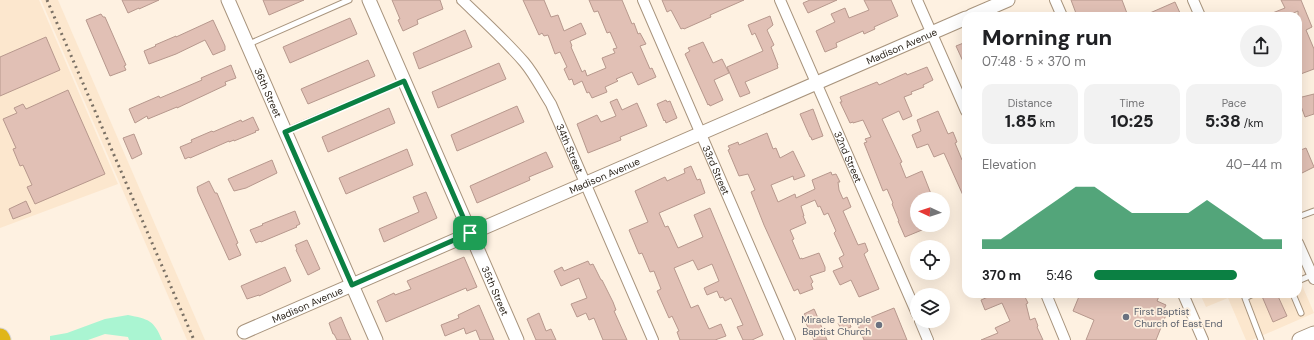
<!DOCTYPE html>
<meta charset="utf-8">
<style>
:root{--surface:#fff;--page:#f2f2f2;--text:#202124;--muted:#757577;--accent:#0b8043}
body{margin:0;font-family:"DM Sans",sans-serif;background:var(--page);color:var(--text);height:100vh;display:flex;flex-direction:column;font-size:15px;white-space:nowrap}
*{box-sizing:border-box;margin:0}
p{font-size:13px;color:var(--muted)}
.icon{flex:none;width:22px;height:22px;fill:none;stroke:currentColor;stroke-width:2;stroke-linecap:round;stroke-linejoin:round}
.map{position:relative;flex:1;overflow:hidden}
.drawer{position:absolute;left:962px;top:12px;width:340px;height:286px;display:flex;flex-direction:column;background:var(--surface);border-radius:12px;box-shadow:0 4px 16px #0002}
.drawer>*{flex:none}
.needle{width:26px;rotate:273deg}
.buttons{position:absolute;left:910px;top:192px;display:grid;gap:8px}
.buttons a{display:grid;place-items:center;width:40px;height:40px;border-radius:50%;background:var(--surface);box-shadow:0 4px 16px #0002;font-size:20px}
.pin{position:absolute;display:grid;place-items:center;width:34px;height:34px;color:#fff;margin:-17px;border-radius:8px;box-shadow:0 2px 6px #0006}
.round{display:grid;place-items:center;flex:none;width:42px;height:42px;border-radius:21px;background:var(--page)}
.headline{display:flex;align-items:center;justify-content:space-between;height:68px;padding:0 20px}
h1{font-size:22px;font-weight:800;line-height:30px}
.stats{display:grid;grid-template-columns:repeat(3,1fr);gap:6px;height:68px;padding:4px 20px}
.stats div{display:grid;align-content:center;border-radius:10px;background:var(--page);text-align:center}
.stats b{font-size:17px;font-weight:800}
.stats small{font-size:11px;font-weight:400}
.stats p{font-size:11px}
.chart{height:112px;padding:8px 20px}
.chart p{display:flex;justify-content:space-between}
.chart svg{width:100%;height:72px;margin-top:4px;fill:var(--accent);opacity:.7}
ul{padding:0 20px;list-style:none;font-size:13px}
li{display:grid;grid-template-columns:64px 48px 1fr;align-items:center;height:30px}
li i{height:10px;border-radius:5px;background:var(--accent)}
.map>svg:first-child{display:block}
.built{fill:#fce7ce}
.green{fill:#aaf5d2}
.building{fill:#e1c0b5;stroke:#b7988d}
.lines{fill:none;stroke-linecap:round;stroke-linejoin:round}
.service-casing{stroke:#a8947d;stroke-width:7}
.minor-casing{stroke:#a8947d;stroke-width:12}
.tertiary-casing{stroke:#a8947d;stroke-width:15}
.secondary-casing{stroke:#a8947d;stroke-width:17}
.motorway-casing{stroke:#d8d6d5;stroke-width:21}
.service{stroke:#fff;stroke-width:5}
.minor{stroke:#fff;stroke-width:10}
.tertiary{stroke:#fff;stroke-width:13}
.secondary{stroke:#fff;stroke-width:15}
.motorway{stroke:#e0b618;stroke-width:19}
.rail{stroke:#7a7064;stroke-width:3;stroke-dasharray:2 4;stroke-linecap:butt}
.route-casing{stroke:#fff;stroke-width:8}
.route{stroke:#0b8043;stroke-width:5}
.worship-dot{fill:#6b7280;stroke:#fef1e1;stroke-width:1.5}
.labels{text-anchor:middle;stroke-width:3.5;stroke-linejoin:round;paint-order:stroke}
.street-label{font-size:10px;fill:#251d14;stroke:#fef1e1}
.worship-label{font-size:10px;fill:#5b616d;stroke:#fef1e1;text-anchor:start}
</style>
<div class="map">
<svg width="1314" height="340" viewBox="0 0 1314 340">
<rect width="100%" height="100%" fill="#fef1e1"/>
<g class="built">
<path d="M0 0H39L118 184 0 228Z"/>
<path d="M41 0H58L205 340H187Z"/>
<path d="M1298 276 1314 313 1252 340H1246L1228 298 1206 307 1201 296 1205 294H1298Z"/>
</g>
<path class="green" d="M128 315C148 319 154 320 162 340H129L128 337 105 334 88 340H50V336L67 333 105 319Z"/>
<g class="building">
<path d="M122 0H159L139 9V8L128 13Z"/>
<path d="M263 0H304L269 15Z"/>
<path d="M392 0H440L443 9 417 20 418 24 403 31 398 20 400 19Z"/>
<path d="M523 0H544L551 17 558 15 564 31 581 23 586 34 570 41 572 46 571 47 582 72 585 70 587 76 606 68 602 58 615 53 613 49 617 48 610 32 607 33 598 11 594 12 589 0H622L632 24 634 23 638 34 640 33 646 44 640 46 650 69 652 68 656 77 638 85 632 72 616 79 618 81 605 87 607 92 592 98 589 92 587 93 582 81 574 85 572 79 569 80 564 69 567 67 560 52 555 54 548 35 544 36 542 33 539 35Z"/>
<path d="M662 0H744L710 15 711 17 684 29 683 28 681 29 671 10 667 12Z"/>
<path d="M810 0H837L808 13 803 3Z"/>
<path d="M864 0H891L898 16 874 27 875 29 864 34 863 31 836 43 837 47 825 52 816 31 835 22 831 14 845 8 849 18 869 10Z"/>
<path d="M1071 0H1122L1128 16H1077Z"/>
<path d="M1281 0H1301L1312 27 1306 30 1314 49V69L1298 75V11L1287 16H1265L1285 8Z"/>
<path d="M1175 2 1180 13 1173 16H1143Z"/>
<path d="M101 14 103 17H105L126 65 124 66 126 70 110 76 86 20Z"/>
<path d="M770 16 773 25 767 30 774 45 771 47 778 65H777L778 68 745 82 750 93 740 97 727 67 763 51 755 33 752 35 748 25Z"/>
<path d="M350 18 357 34 290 63 283 47Z"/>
<path d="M213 20 225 46V50L213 55 205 40 176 54 149 64 144 51 156 46 155 45 176 36V37Z"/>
<path d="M465 30 472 47 419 69 413 53Z"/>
<path d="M46 37 60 70 0 96V57Z"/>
<path d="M703 42 713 63 722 59 729 73 714 80 723 100 710 106 709 104 708 105 685 54 690 51 688 48Z"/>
<path d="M966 42V68L956 46Z"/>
<path d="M368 60 375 76 308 104 301 89Z"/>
<path d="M499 63 506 79 438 108 432 92Z"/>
<path d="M231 65 236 78 225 82 226 85 177 108V107L148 119 147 116 135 123 129 109 159 96 160 98 202 80 201 78Z"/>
<path d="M927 67 933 80 923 85 924 87 911 92 912 94 904 97 912 116 903 120 899 111 882 119 902 162 900 163 906 178 922 171 933 199H917V225H934L905 237 898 221H899L892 204 893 203 887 189 883 191 864 143 867 142 865 139 871 137 863 120 853 123V122L850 123 840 102H842L840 97 877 82 879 85 906 73 907 75Z"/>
<path d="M68 90 105 174 35 204 27 187 32 185 23 165 20 166 13 149 16 148 3 119 17 113 14 108 23 104 26 109Z"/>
<path d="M1314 94V114L1305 117 1298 98Z"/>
<path d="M617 99 622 110 637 103 647 126 620 137 621 140 588 153 577 124 597 115 601 122 616 116 610 102Z"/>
<path d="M666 100 667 102 670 101 677 118 666 123 665 120 664 121 657 104Z"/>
<path d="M517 106 524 122 457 151 451 135Z"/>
<path d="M389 108 395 123 328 152 322 137Z"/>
<path d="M813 109 823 136 812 140 811 137H810L800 114Z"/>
<path d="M938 111 948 134 953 132 957 142 955 143 962 160 966 159V202L944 153 934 157 928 144 917 148 912 135 921 131 917 120Z"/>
<path d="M253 117 259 130 255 131 256 132 234 141V140L229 142V141L190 158 189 157 185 159 180 147 192 142 191 140 212 131 213 132 241 120 242 122Z"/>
<path d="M767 133 773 149 776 148 780 158 793 151 805 176 794 180 793 176 771 185 778 202 795 194 796 198 815 189 812 180 831 172 832 175 836 174 840 182H838L839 190 843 199 847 197 851 207 843 211 858 245 865 243 868 251 864 254 879 289 859 297 851 280 840 285 833 271 843 267 839 258 844 255 834 233 836 231 828 213 824 215 820 206 818 207 815 200 801 206 804 216H803L806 223 790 230 794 239 792 240 800 259 802 258V259L819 253 825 267V271L810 276 813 282 811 284 813 289 800 294 798 289 794 291 764 225 751 192 755 190 748 174 739 176 728 150 730 149 728 146 738 142 739 145Z"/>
<path d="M134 134 142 154 132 159 123 138Z"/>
<path d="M1306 148 1314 167 1298 175V151Z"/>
<path d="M407 149 413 165 346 194 339 178Z"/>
<path d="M546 152 553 167 529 177 530 180 477 203 470 186Z"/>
<path d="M272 160 277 173 246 188 234 191 228 179Z"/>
<path d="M691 166 697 180 700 179 705 193 659 213 665 227 668 226 678 248 703 237 694 215 710 208 763 335 752 340H743L737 327 743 325 731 298 725 301 723 297 720 298 717 291 707 295 704 288 719 281 712 264 698 270 693 260 674 268 691 308 698 305 709 329 721 324 726 336 715 340H680L677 332 679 331 672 316 669 318 657 291 661 289 654 271 650 272 642 253 639 254 629 230 648 222 635 191 665 177 667 181 685 173 684 169Z"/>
<path d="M209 181 215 193H217L238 243 236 244 241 255 229 260 198 192 197 187Z"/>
<path d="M426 192 437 218 384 242 379 229 419 212 413 197Z"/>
<path d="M26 201 31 212 13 219 9 209Z"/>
<path d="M295 211 300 224 296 226 297 227 261 242 260 241 256 243 250 230 263 225 262 224Z"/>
<path d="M307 240 320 269 308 275 296 250 297 249 295 245Z"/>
<path d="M464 257 477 287 467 291 466 288 386 322 377 301 394 293 395 295 411 289 407 281Z"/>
<path d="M588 261 590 265 593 264 601 280H602L613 302 616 310 614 311 627 340H603L594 318 589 320 586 313 577 317 571 304 587 298 579 278 561 286 554 271 562 267 564 271Z"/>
<path d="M285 267 291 281 259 296V295L247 299 241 286Z"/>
<path d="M995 294 1024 295 1028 303 1026 304 1030 320 1035 318 1038 326 1037 327 1043 340H981L998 333 995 328 1010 321 1002 303 985 310 981 300Z"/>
<path d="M1080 294H1160L1157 301 1166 305 1162 313 1166 315 1156 340H1086L1094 320 1073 311Z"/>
<path d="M1261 294H1277L1287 316 1273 322Z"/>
<path d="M479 305 494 340H480L476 330 466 334 464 328 445 336 441 325 459 318 458 315Z"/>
<path d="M894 308 907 340H864L857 323Z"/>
<path d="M814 309 815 311 827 340H814L805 321 807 320 804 314Z"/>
<path d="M539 313 546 331 551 329 556 340H536L527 319Z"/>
<path d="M341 317 346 329 351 340H337L334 334H333L329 323Z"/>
<path d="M848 319 851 327 842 331 838 323Z"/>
</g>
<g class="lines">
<g class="service-casing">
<g id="service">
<path d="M249 44 349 0"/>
<path d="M286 131 404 81"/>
<path d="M1298 217 1314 211"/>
<path d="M1298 281 1312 275"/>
<path d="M1253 294 1245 298 1261 340"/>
<path d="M1293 294 1301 313"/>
</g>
</g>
<g class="minor-casing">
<g id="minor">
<path id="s1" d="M462 0C483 20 505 40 524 62 535 75 542 90 551 104L653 340"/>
<path id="s2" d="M643 0 790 340"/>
<path id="s3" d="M780 0 917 314"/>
<path d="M917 0 966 111"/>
<path d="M1055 0 1062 16"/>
<path d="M1193 0 1200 16"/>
<path d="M1298 243 1314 279"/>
<path d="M1046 294 1065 340"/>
<path d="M1183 294 1203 340"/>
<path d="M920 321 928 340"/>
</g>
</g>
<g class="tertiary-casing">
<g id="tertiary">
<path id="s4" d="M228 0 376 340"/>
<path id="s5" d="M369 0 517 340"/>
<path d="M971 16 1008 0"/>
<path id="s6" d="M244 332 966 18"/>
</g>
</g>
<g class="secondary-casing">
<path id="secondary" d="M1300 340 1314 334"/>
</g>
<g class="motorway-casing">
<path id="motorway" d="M0 338 1 340"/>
</g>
<use href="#service" class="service"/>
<use href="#minor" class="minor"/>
<use href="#tertiary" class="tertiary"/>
<use href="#secondary" class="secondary"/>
<use href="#motorway" class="motorway"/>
<path class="rail" d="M47 0 194 340"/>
</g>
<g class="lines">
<g class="route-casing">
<path id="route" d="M404 81 470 233 352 285 285 132Z"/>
</g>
<use href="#route" class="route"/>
</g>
<g class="worship-dot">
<circle cx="1126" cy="317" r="4"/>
<circle cx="879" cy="325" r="4"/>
</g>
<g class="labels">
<g class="street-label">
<text dy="4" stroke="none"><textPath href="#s6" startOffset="717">Madison Avenue</textPath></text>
<text dy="4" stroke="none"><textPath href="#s4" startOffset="101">36th Street</textPath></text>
<text dy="4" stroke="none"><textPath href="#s1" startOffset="186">34th Street</textPath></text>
<text dy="4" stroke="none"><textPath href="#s3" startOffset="171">32nd Street</textPath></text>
<text dy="4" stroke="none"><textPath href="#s2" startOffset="185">33rd Street</textPath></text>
<text dy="4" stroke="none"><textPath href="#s6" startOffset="393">Madison Avenue</textPath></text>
<text dy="4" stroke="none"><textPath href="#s5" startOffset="317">35th Street</textPath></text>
<text dy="4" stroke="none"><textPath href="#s6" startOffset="69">Madison Avenue</textPath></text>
</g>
<g class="worship-label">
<text x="1134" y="315">First Baptist<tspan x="1134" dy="12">Church of East End</tspan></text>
<text x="871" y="323" text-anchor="end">Miracle Temple<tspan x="871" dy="12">Baptist Church</tspan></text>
</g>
</g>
</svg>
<div class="buttons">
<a><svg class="needle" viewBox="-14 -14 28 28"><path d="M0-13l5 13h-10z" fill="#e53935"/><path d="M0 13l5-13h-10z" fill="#757577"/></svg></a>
<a><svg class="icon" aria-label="locate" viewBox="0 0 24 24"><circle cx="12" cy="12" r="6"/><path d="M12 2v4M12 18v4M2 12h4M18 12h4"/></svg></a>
<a><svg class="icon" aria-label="layers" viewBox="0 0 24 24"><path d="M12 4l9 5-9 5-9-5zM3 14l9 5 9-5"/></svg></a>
</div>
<div class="pin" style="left:470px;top:233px;background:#1e9e55"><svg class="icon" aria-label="arrive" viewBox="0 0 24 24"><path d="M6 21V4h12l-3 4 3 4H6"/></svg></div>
<section class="drawer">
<div class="headline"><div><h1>Morning run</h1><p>07:48 · 5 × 370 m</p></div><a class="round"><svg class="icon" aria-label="share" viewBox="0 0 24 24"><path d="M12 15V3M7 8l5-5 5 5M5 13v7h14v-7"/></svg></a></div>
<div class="stats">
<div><p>Distance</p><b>1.85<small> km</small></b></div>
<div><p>Time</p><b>10:25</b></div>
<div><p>Pace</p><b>5:38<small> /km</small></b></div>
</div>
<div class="chart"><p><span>Elevation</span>40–44 m</p>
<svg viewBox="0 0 160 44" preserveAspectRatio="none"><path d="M0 44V38L10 38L20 30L30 22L40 14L50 6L60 6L70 14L80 22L90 22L100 22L110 22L120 14L130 22L140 30L150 38L160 38V44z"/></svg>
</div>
<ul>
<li><b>370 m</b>5:46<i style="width:76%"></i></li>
</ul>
</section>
</div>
